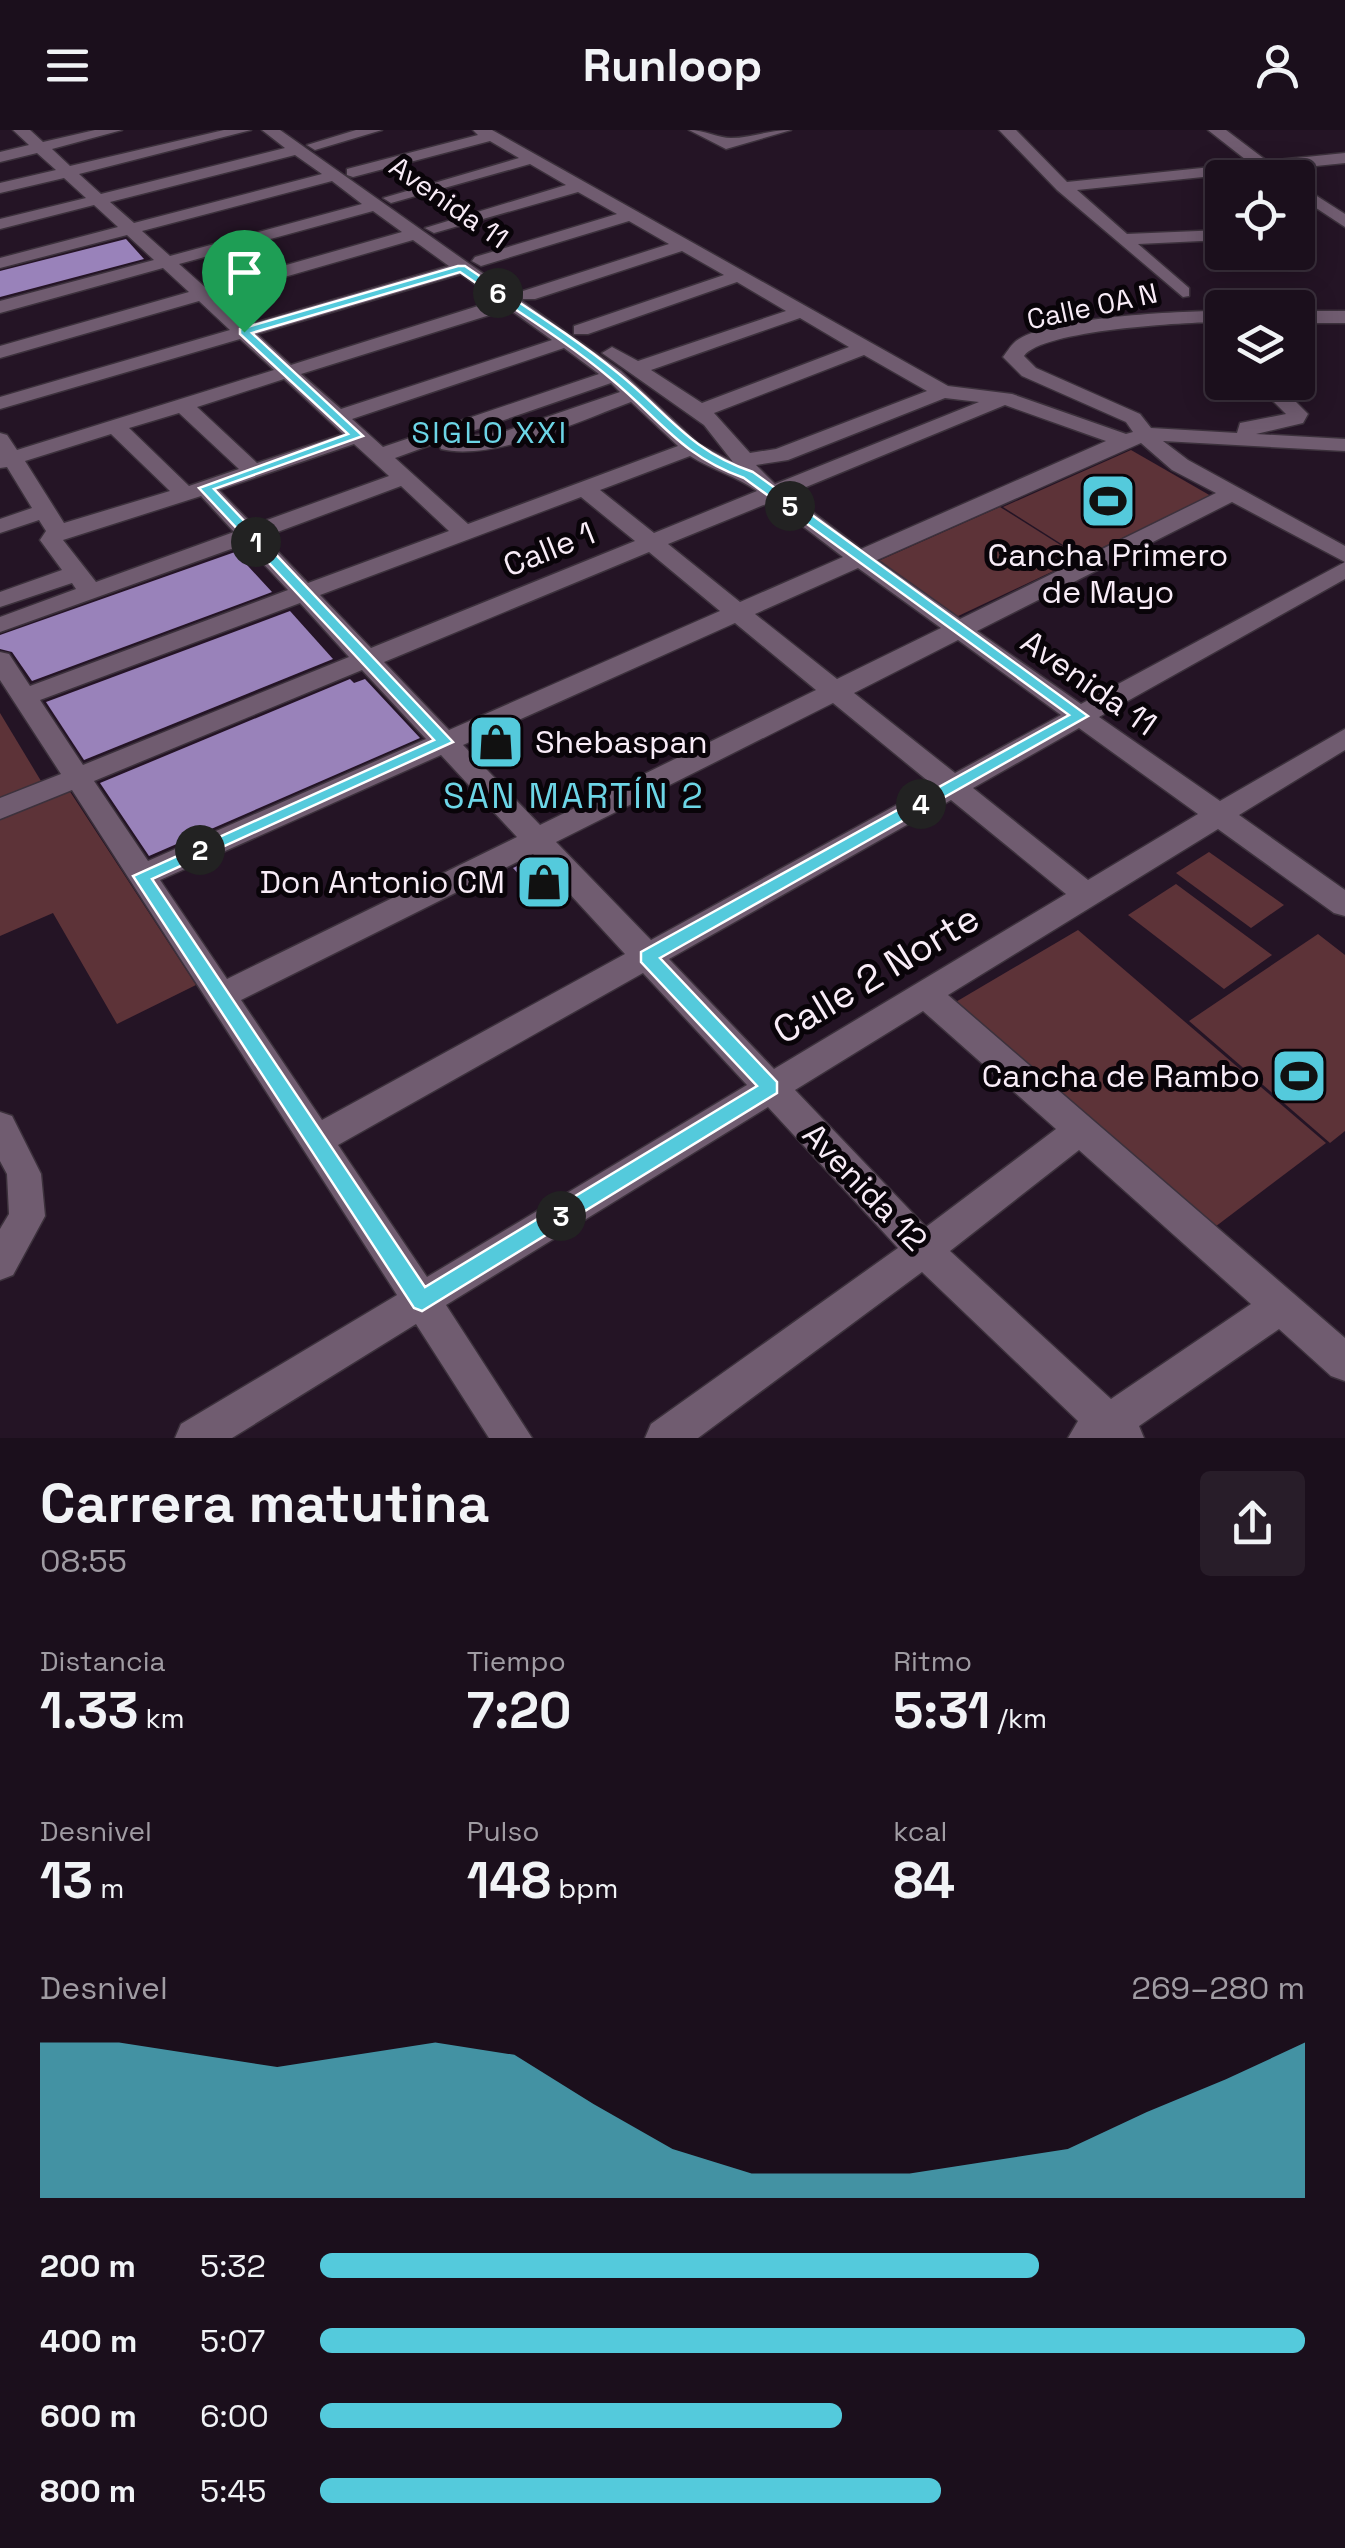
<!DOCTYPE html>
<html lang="es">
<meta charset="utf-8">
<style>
:root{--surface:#1b0f1c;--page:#281d29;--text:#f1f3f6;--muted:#a09ca3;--line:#392f3b;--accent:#54cadc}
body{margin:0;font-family:"Space Grotesk",sans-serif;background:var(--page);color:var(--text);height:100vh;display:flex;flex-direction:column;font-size:38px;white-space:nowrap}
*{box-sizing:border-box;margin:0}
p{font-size:32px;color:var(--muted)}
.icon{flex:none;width:55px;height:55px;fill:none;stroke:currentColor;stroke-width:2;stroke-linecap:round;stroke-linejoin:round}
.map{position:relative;height:1308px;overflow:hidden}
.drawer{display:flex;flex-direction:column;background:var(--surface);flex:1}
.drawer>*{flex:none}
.fabs{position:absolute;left:1205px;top:30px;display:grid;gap:20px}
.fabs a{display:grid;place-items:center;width:110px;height:110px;border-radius:10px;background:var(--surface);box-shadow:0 5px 25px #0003,0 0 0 2px var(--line);font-size:50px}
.pin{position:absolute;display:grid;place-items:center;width:85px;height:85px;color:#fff;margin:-102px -42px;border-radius:50% 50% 50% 0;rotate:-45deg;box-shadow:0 0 10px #0007}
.pin .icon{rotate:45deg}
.km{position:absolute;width:50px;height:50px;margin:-25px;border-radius:50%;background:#222;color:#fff;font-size:28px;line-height:50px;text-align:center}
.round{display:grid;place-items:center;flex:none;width:105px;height:105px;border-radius:10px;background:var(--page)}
.headline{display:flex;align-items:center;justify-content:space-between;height:170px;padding:0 40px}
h1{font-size:55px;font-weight:700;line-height:75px}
.stats{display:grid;grid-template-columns:repeat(3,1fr);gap:15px;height:170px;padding:10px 40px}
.stats div{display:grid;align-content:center}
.stats b{font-size:50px;font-weight:700}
.stats small{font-size:28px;font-weight:400}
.stats p{font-size:28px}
.chart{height:280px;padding:20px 40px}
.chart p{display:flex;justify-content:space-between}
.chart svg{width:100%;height:180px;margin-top:10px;fill:var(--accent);opacity:.7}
ul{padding:0 40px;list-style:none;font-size:32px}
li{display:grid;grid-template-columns:160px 120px 1fr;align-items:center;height:75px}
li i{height:25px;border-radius:12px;background:var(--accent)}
header{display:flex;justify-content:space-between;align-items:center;height:130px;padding:0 40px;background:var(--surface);font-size:45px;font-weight:700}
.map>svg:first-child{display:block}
.green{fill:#5d3338}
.building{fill:#9982ba}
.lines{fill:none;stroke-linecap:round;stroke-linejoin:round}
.minor-casing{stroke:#3c313c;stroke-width:3}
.minor{fill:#705c70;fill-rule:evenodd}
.route{fill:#54cadc;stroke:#fff;stroke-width:2.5;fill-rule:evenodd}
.labels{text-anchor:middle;stroke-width:10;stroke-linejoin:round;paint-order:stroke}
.far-street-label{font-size:28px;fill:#f8ecf7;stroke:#090409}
.far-neighbourhood-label{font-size:30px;letter-spacing:2.5px;fill:#6cd5e6;stroke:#090409}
.street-label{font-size:32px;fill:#f8ecf7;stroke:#090409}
.poi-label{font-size:32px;fill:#f8ecf7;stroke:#090409;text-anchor:end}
.neighbourhood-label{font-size:35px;letter-spacing:2.5px;fill:#6cd5e6;stroke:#090409}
.near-street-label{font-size:38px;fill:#f8ecf7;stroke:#090409}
</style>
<header><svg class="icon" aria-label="menu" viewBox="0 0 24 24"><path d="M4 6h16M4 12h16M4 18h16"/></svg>Runloop<svg class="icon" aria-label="person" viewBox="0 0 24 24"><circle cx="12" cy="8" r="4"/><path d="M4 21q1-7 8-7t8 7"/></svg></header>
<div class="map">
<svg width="1345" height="1308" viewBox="0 0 1345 1308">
<rect width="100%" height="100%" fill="#241425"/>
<g class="green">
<path d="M1131 320 1211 366 1082 427 1003 377Z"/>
<path d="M1000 377 1081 428 954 488 876 432Z"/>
<path d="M0 583 41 651 0 668Z"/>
<path d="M67 657 196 855 117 894 53 783 0 806V684Z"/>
<path d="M1209 722 1284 775 1251 798 1176 743Z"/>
<path d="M1176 754 1272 825 1224 859 1128 785Z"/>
<path d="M1078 800 1326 1013 1203 1106 954 873Z"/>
<path d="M1318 804 1345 825V1001L1330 1013 1189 891Z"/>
</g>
<g class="building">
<path d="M126 109 144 129 0 167V141Z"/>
<path d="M235 422 272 462 32 551 12 522 0 519V505Z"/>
<path d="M290 481 333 529 84 630 46 572Z"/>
<path d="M350 549 354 553 365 549 420 608 149 726 100 653Z"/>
<path d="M504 601 519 616 492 628 477 613Z"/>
<path d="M532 729 570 770 550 779 513 738Z"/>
</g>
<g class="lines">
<g class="minor-casing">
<g id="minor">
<path d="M13 0H30L43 12 95 0H122L52 19 70 36 224 0H251L79 44 101 64 285 18 262 0H280L621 241 699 314 733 332 704 295 602 223 612 217 638 231 786 181 737 152 588 204H574V196L724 145 682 121 535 169H523V161L669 114 629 91 481 136 472 131 475 127 617 84 578 62 434 103 425 98 566 55 530 34 391 73 383 68 519 28 490 11 353 47 347 45V39L478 5 473 0H492L948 256 1012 264 1126 304 1133 302 1126 292 1022 246 1003 227C1008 221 1012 213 1019 209 1055 187 1177 181 1222 181V192C1186 192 1042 200 1024 226L1036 238 1140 284 1151 298 1237 303 1240 293 1286 284 1257 255 1276 252 1308 284 1303 293 1256 304 1345 309V321L1163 311 1188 330 1345 416V432L1232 372 977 501 1081 574 1345 432V449L1099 587 1220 671 1345 599V620L1239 685 1345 760V786L1334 783 1218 699 948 865 1345 1208V1251L1331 1246 1279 1199 1139 1296 1144 1308H1068L1078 1291 922 1142 698 1308H645L651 1294 898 1118 768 977 446 1175 532 1308H489L416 1194 232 1308H175L181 1294 397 1165 72 660 0 689V668L61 644 0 550V522L9 524 30 556 288 460 245 414 0 502V487L76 459 72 453 0 477V462L62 440 40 410 46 401 39 390 0 403V389L32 378 7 337 0 338V303L7 305 17 320 274 240 240 209 0 279V267L230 200 199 171 0 228V216L189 162 163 138 0 183V171L154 130 127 105 0 138V128L118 97 94 75 0 99V89L86 68 64 48 0 63V53L56 40 37 23 0 32V22L29 15ZM295 25 322 44 134 93 110 72ZM332 51 362 74 170 126 142 101ZM373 81 402 102 206 158 179 134ZM413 110 449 136 247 195 215 167ZM461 144 497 170 291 235 257 204ZM509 179 552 210 341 279 301 244ZM800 188 849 217 702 273 651 240ZM564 218 599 244 383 317 352 289ZM864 225 927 261 776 319 750 323 714 283ZM284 249 343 304 257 333 197 277ZM611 253 620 262 506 301 449 309ZM945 268 979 272 775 354 756 335 788 330ZM631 272 678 316 468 394 395 328 439 312 441 319C492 332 582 290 631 272ZM1005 275 1106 311 861 419 789 364ZM179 283 239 339 189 356 129 298ZM111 304 170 361 64 393 25 331ZM1141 313 1172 340 1216 363 960 489 877 430ZM354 314 389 346 253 395 219 360ZM690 326C712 340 736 346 757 361L654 403 600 360ZM401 356 449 401 308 453 264 407ZM201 366 234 402 96 452 63 410ZM581 367 635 411 371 518 320 465ZM771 372 843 427 740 472 668 414ZM649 422 720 481 449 600 384 532ZM858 438 941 498 837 549 755 484ZM300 473 349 527 83 635 40 570ZM735 493 816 560 540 695 463 615ZM958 510 1061 585 955 643 854 563ZM362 540 426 609 148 731 94 651ZM833 573 933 655 651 810 556 712ZM1079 598 1198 684 1088 750 973 658ZM441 625 517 707 227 849 160 750ZM951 670 1066 764 774 939 669 829ZM533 724 625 824 322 990 241 870ZM643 843 747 955 427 1147 338 1015ZM923 881 1056 999 926 1097 795 960ZM1079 1020 1251 1174 1111 1269 950 1121Z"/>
<path d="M356 0H382L315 20 307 15Z"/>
<path d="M689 0C704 0 718 8 731 8 750 8 769 0 791 0L726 19Z"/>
<path d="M999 0H1016L1067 52 1250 33 1208 0H1226L1267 31 1345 23V33L1277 40 1270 46 1261 41 1077 60 1127 104 1222 100V110L1138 114 1189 158V166L1183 167 1057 60Z"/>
<path d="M1298 54 1345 84V97L1298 66Z"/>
<rect x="1298" y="181" width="47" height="12"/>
<path d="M0 982 12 986 41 1044 45 1086 13 1145 0 1150V1099L9 1084 7 1044 0 1031Z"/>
</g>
</g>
<use href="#minor" class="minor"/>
</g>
<path class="route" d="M458 136H465C516 171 570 204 618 243 668 283 688 320 753 342L1088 586 660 828 777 952V963L422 1181 414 1178 133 746 434 610 199 358 348 304 240 204V199ZM460 142C510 177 564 209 610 248 660 289 680 325 744 348L1069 585 641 822V832L757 956 425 1157 152 749 453 612 214 359 363 306 252 203Z"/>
<defs>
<g id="stadium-square" transform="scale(2.875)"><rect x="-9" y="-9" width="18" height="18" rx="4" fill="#54cadc" stroke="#090409"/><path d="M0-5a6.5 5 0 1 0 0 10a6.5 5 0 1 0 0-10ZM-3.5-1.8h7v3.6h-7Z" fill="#111"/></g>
<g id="shop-square" transform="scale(2.875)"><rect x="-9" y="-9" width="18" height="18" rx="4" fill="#54cadc" stroke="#090409"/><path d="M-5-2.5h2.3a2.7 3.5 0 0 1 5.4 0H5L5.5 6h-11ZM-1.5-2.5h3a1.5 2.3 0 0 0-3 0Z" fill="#111"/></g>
</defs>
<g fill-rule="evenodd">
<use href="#stadium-square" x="1108" y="371"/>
<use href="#shop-square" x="496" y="612"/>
<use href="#shop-square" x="544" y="752"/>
<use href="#stadium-square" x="1299" y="946"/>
</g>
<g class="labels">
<g class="far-street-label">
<text transform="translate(449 72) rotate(35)" y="10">Avenida 11</text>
<text transform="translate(1092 176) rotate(-12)" y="10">Calle 0A N</text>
</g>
<g class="far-neighbourhood-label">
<text x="490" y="313">SIGLO XXI</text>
</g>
<g class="street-label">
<text transform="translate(549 419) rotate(-22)" y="11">Calle 1</text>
<text transform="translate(1089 553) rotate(35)" y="11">Avenida 11</text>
<text transform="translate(865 1057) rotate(46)" y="11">Avenida 12</text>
</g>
<g class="poi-label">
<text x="1108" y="436" text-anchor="middle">Cancha Primero<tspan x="1108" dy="37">de Mayo</tspan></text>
<text x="535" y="623" text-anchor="start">Shebaspan</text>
<text x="505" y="763">Don Antonio CM</text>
<text x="1260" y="957">Cancha de Rambo</text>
</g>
<g class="neighbourhood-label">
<text x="574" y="678">SAN MARTÍN 2</text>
</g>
<g class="near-street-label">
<text transform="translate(876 844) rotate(-31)" y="13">Calle 2 Norte</text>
</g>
</g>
</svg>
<div class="fabs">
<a><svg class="icon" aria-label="locate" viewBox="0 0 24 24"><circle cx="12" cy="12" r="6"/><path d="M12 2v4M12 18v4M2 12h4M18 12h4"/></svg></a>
<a><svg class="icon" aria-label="layers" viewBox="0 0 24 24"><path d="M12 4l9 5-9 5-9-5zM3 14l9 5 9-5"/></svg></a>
</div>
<div class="pin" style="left:244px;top:202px;background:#1e9e55"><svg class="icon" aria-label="arrive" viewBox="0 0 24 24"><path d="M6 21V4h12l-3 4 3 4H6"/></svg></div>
<b class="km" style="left:256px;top:412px">1</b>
<b class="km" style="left:200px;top:720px">2</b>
<b class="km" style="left:561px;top:1086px">3</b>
<b class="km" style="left:921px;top:674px">4</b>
<b class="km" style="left:790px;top:376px">5</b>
<b class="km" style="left:498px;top:163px">6</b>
</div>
<section class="drawer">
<div class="headline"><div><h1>Carrera matutina</h1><p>08:55</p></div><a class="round"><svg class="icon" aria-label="share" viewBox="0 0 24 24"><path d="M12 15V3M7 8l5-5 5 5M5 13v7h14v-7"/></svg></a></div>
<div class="stats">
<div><p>Distancia</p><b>1.33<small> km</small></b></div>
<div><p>Tiempo</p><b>7:20</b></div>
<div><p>Ritmo</p><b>5:31<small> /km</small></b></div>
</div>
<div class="stats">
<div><p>Desnivel</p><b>13<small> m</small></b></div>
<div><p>Pulso</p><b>148<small> bpm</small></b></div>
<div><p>kcal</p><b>84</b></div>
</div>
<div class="chart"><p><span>Desnivel</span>269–280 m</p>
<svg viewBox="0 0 160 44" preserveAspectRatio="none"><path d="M0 44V6L10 6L20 9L30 12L40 9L50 6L60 9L70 21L80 32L90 38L100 38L110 38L120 35L130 32L140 23L150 15L160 6V44z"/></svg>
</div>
<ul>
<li><b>200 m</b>5:32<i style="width:73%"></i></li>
<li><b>400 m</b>5:07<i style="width:100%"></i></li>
<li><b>600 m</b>6:00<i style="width:53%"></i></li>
<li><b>800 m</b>5:45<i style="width:63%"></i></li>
</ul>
</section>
